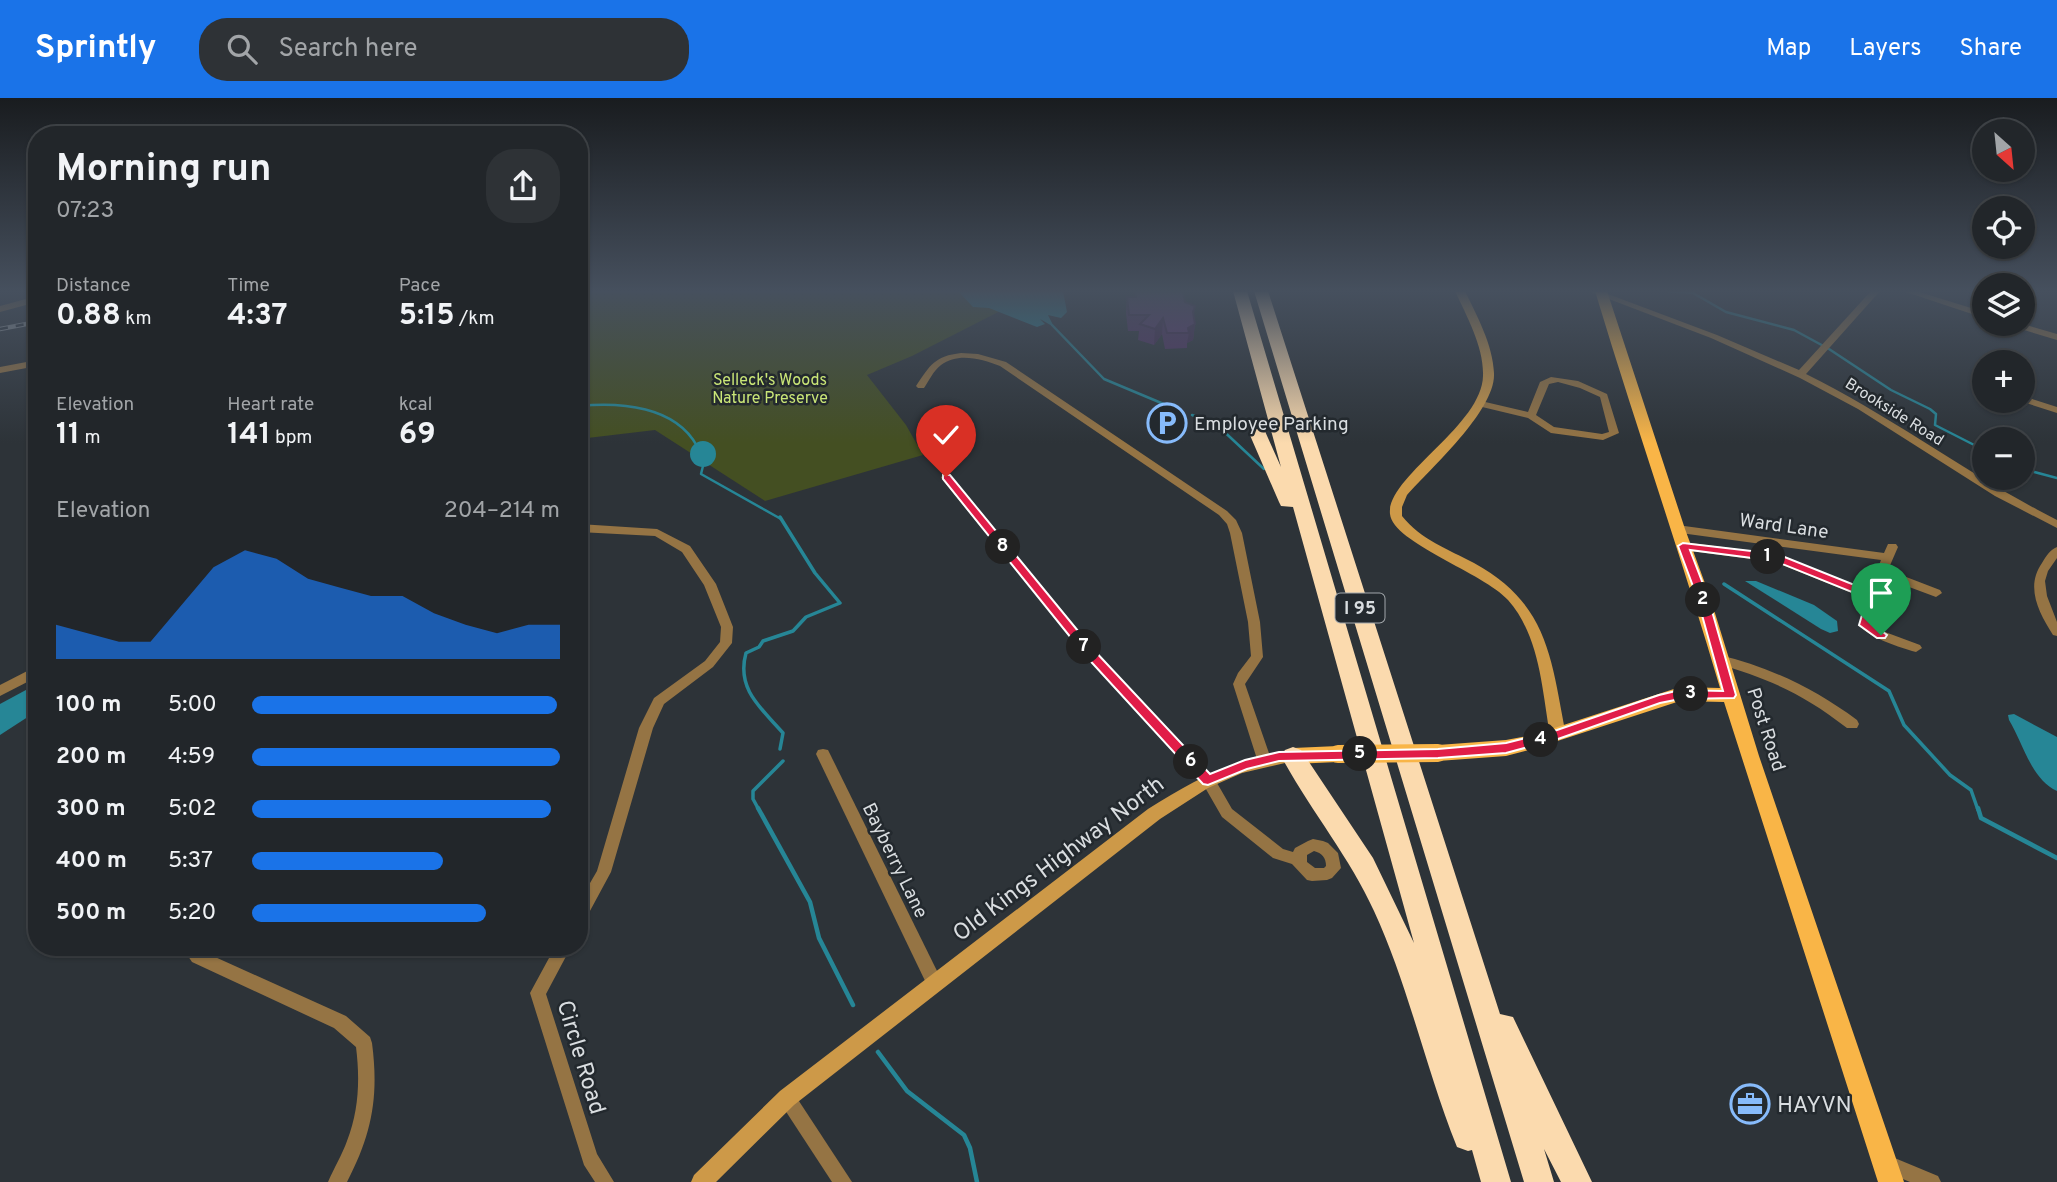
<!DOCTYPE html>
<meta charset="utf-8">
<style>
:root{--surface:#22262a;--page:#2e3236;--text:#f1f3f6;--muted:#a2a5a8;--line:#3f4347;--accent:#1a73e8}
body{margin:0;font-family:Overpass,sans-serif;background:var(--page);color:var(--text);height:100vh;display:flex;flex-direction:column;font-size:26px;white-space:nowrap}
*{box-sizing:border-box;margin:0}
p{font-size:23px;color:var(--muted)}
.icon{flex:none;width:38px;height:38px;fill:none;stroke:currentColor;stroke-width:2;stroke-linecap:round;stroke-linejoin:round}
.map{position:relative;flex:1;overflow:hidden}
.side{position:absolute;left:28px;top:28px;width:560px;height:830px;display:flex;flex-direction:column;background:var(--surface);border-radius:28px;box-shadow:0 2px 5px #0004,0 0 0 2px var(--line)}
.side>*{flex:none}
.needle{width:46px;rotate:153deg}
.controls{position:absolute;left:1972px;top:21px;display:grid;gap:14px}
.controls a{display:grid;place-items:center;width:63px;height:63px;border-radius:50%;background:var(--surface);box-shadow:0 2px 5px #0004,0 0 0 2px var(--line);font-size:35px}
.pin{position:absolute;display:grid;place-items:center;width:60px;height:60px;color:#fff;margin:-72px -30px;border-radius:50% 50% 50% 0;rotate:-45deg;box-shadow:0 0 7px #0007}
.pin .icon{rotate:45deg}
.km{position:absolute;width:35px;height:35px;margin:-18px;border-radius:50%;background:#222;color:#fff;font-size:19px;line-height:35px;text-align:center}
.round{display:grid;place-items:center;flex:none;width:74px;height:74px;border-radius:28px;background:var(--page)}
.headline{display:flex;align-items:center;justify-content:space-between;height:119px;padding:0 28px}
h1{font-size:38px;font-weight:700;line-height:52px}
.stats{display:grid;grid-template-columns:repeat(3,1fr);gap:10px;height:119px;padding:7px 28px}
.stats div{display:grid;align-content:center}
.stats b{font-size:30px;font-weight:700}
.stats small{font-size:19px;font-weight:400}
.stats p{font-size:19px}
.chart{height:196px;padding:14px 28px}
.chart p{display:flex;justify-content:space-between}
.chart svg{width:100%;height:126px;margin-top:7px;fill:var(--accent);opacity:.7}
ul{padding:0 28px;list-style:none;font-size:23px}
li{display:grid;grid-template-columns:112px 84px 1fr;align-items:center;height:52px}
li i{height:18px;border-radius:9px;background:var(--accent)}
header{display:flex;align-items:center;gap:42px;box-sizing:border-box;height:98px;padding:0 35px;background:var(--accent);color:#fff}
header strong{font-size:33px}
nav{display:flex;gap:38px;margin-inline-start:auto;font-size:24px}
.search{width:490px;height:63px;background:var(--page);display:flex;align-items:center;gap:18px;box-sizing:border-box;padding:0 24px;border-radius:28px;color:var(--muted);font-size:26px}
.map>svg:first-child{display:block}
.green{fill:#444f22}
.water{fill:#268696}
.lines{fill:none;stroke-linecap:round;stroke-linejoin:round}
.stream-far2{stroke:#268696;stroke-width:2.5}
.stream-far1{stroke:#268696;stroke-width:3.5}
.stream{stroke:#268696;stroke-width:4.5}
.street{fill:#957444;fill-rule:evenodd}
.secondary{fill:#cd9948;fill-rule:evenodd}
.primary{fill:#f9b547;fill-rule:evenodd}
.highway{fill:#fbdaae;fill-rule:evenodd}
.rail-casing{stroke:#a3a8ab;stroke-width:4.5}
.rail{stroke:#23292e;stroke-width:2.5;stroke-dasharray:8;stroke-linecap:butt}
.primary-bridge{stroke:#f9b547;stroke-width:18}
.wall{fill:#543066}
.shaded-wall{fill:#452753}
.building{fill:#623877;stroke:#452753;stroke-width:2}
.route{fill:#e11d48;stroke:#fff;stroke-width:2}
.labels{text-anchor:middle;stroke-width:5;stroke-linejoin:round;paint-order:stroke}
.far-park-label{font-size:16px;fill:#cae677;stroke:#23292e}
.far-street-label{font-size:16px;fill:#d9dde0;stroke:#23292e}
.shield{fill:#23292e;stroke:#a2a7ab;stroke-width:2}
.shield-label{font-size:18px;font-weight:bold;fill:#d9dde0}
.poi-label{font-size:19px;fill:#d9dde0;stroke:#23292e;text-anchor:start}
.street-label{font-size:19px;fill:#d9dde0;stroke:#23292e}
.near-street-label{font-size:23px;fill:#d9dde0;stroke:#23292e}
.near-poi-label{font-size:23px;fill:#d9dde0;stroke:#23292e;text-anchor:start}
</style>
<header>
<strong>Sprintly</strong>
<div class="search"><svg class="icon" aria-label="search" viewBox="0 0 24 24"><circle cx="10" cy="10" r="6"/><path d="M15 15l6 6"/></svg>Search here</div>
<nav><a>Map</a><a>Layers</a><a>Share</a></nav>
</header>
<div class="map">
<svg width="2057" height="1084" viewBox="0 0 2057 1084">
<rect width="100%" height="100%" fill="#2d3338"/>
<path class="green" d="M579 193H1025L1026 200 912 258 867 277 906 327 923 357 765 403 655 332 579 341Z"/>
<g class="water">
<path d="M958 193H1063L1067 214 1061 220 1048 217 1054 229 1040 221 1045 226 1037 229 989 210 973 209Z"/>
<circle cx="703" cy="356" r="13"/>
<path d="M1745 483H1756L1814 507 1837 523 1838 533 1830 535 1821 531Z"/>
<path d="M37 586V613L0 637V606Z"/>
<path d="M2014 616 2057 639V693C2031 681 2023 645 2009 622L2008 617Z"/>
</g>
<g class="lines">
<g class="stream-far2">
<path d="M1667 193 1693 195 1726 214 1794 232 1829 251 1891 292 1930 311 1936 316 1935 327 1984 352"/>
<path d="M1052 227 1104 281 1178 312"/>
<path d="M579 308C621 304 675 308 697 348"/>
<path d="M1192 317 1216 326 1264 371"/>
<path d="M703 368 701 376 781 421"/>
<path d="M2023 371 2057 380"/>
</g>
<g class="stream-far1">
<path d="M780 419 815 475 840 505 806 519 793 533 763 543 759 549 746 555C736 591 761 610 783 635L780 651"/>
<path d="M1724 486 1889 593 1904 627 1950 677 1971 692 1978 712"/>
<path d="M759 712 753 701V693L783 663"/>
</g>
<g class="stream">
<path d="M758 710 810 804 819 840 853 907"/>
<path d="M1978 710 1981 720 2057 760"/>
<path d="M878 954 907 993 964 1037 970 1050 977 1084"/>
</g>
<g class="street">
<path d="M1588 193H1600L1717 237 1799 272 1871 193H1880L1806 276C1893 319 1970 378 2057 422V430L1995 398 1858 311 1800 280 1711 240Z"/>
<path d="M1903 193H1916L1984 214V220Z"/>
<path d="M37 198V204L0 214V208Z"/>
<path d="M2010 226H2023L2057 236V242L2011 228Z"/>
<path d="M961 255 978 256 1006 264 1227 413 1236 422 1242 435 1260 524 1263 559 1245 586 1271 661 1269 665 1264 666 1259 665 1257 661 1233 586 1238 575 1251 558 1248 524 1230 435 1227 426 1219 417 1000 268C982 261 958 254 941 267 933 273 929 283 924 290H918L916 288C930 267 935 258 961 255Z"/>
<path d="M37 262V268L0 275V269Z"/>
<path d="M1551 279 1578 283 1607 296 1619 335 1603 342 1551 335 1528 320 1478 308 1476 306 1481 303 1528 314 1540 284ZM1558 284 1580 290 1600 299 1609 334 1602 336 1554 329 1536 317 1549 286Z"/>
<path d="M2023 298 2057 309V315L2020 303H2023Z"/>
<path d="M946 376 950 377 1092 550 1213 678 1232 711 1283 751 1293 754 1295 750 1308 743 1313 741 1323 743 1328 745 1338 755 1341 770 1332 780 1327 782 1312 783 1307 782 1292 766 1273 760 1222 719 1203 686 1084 556 942 381 941 379ZM1314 753C1322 755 1326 760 1326 768L1324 770H1315L1307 764V757Z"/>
<path d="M579 426 657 431 690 448 716 486 733 529 732 545 713 569 664 606 653 630 611 774 584 824 579 826V804L597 773 639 630 654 600 705 563 720 544 721 529 704 487 682 454 655 438 579 434Z"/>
<path d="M1677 427 1884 455 1888 446H1896L1898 449 1888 472 1940 492 1942 495 1936 499 1885 480 1872 525 1885 534 1920 547 1922 550 1916 554 1912 553C1894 547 1872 541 1859 527L1867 501 1775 464 1683 452 1677 448 1683 444 1777 456 1869 493 1881 462 1673 434 1671 431Z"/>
<path d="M2057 449V460L2048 473 2045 483 2047 498 2057 524V538L2053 537C2039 515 2025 489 2042 465 2046 458 2050 452 2057 449Z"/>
<path d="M1719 557C1770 569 1815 591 1857 622L1859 626 1857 630H1847C1802 595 1769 581 1715 565L1713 562 1715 559Z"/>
<path d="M37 568V579L0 598V587Z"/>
<path d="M823 651 828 652 830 656 940 879 942 884 940 889 934 891 928 889 816 656 818 652Z"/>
<path d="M182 849H199L204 854 346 918 370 939 372 945C379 999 372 1036 347 1084H328C334 1070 342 1057 347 1043 359 1012 360 981 356 949L334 930 192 864Z"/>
<path d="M555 849H571L546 896 597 1056 614 1084H595L584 1067 530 895Z"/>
<path d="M787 991 793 994 852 1084H832L781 1006 778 1000 781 994Z"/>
<path d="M1885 1056 1938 1078 1941 1084H1910L1879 1071 1876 1065 1879 1059Z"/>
</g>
<g class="secondary">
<path d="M1455 193H1465C1477 218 1493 247 1494 275 1496 312 1431 370 1407 397L1402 409V418C1421 442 1448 451 1474 465 1549 506 1551 561 1566 637L1563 641H1553L1550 637C1542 592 1540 538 1508 502 1484 475 1393 445 1390 416 1386 379 1482 328 1483 278 1484 249 1467 219 1455 193Z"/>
<path d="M1293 652 1298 654 1301 658 1298 662 1242 675 1208 690 1160 721 794 1007 716 1084H691L694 1077 780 993 1148 711C1194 682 1238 658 1293 652Z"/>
</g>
<g class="primary">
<path d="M1595 193H1607L1685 431 1710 499 1759 658 1904 1084H1878L1724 604 1680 603 1533 651 1506 658 1438 663 1431 660 1428 655 1431 650 1438 647 1506 642 1533 637 1680 589 1720 590C1681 457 1635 326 1595 193Z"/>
<path d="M1338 648 1345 651 1348 656 1345 661 1338 664 1293 666 1286 663 1283 658 1286 653 1293 650Z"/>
</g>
<g class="highway">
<path d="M1233 193H1247L1511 1084H1481L1472 1052 1468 1053 1457 1049C1426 972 1409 889 1374 813 1349 758 1310 712 1281 658L1285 652 1293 649 1301 652 1373 760 1414 845 1293 409 1281 408 1279 404 1249 335 1252 331H1264L1281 369Z"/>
<path d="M1254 193H1268L1500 916 1513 919 1592 1084H1561L1544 1051 1554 1084H1524Z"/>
</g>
<g class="rail-casing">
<path id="rail" d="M0 231 37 224"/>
</g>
<use href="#rail" class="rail"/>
<path class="primary-bridge" d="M1338 656 1438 655"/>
</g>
<path class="wall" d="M1135 194 1185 204 1194 220 1195 226 1193 242 1187 245V250L1165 251 1162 236 1154 247 1138 242 1139 233H1128L1126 215 1127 199H1135Z"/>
<g class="shaded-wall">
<path d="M1195 208 1193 224 1195 226 1193 242 1187 245 1189 235 1188 230Z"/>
<path d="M1163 220 1162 236 1154 247 1155 231Z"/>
</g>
<path class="building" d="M1135 194H1183L1185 204 1195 208 1193 214 1195 226 1188 230 1189 235H1167L1163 220 1155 231 1140 226 1149 217H1129L1127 199H1136Z"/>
<linearGradient id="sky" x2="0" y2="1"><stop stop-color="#191c1f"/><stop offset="0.56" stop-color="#46505e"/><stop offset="1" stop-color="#46505e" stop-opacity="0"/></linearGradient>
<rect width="2057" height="345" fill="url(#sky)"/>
<path class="route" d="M943 377H950L1092 550 1210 676 1245 662 1279 654 1438 651 1506 645 1557 632 1659 597 1680 592 1723 593 1697 499 1678 448 1683 445 1777 456 1877 496 1878 499 1871 525 1887 537 1885 540H1877L1859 527 1867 500 1775 463 1690 452 1708 499 1736 597 1734 600 1680 601 1660 605 1558 641 1506 655 1438 660 1279 663 1247 671 1208 687 1203 686 1084 556 943 381Z"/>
<defs>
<g id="parking-ring" transform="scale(2.0125)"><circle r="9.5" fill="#23292e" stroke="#87bbfb" stroke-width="1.5"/><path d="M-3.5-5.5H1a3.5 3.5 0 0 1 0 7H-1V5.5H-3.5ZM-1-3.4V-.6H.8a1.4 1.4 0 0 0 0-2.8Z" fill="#87bbfb"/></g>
<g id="office-ring" transform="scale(2.0125)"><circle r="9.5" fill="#23292e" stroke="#87bbfb" stroke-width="1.5"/><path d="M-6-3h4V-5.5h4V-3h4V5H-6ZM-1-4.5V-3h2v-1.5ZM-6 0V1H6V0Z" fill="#87bbfb"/></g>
</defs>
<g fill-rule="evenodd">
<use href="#parking-ring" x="1167" y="325"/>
<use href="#office-ring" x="1750" y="1006"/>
</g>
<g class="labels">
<g class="far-park-label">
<text x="770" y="287">Selleck's Woods<tspan x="770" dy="18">Nature Preserve</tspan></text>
</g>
<g class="far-street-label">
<text transform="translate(1895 313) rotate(32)" y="6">Brookside Road</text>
</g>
<rect class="shield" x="1335.5" y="495.5" width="49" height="29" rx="5"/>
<g class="shield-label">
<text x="1360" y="516">I 95</text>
</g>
<g class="poi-label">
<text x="1194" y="332">Employee Parking</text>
</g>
<g class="street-label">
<text transform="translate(1784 427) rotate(8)" y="7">Ward Lane</text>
<text transform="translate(1767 631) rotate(72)" y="7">Post Road</text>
<text transform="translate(896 762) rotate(64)" y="7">Bayberry Lane</text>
</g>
<g class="near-street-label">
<text transform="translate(1058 760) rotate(-37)" y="8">Old Kings Highway North</text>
<text transform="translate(582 959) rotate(73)" y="8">Circle Road</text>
</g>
<g class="near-poi-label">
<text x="1777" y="1014">HAYVN</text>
</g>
</g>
</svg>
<div class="controls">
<a><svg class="needle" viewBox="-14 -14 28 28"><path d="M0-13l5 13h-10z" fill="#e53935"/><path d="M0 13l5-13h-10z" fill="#a2a5a8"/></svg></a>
<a><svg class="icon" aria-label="locate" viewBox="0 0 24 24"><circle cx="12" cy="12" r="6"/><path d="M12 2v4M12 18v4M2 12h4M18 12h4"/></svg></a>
<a><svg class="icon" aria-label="layers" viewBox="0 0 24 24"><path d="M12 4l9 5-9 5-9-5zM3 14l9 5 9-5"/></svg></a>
<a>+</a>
<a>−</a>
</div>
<div class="pin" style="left:1881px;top:537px;background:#1e9e55"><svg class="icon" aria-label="arrive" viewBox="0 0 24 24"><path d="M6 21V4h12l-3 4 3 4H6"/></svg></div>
<div class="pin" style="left:946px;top:379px;background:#d93025"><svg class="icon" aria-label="check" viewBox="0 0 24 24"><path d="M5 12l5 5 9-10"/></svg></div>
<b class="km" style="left:1768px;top:459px">1</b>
<b class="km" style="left:1703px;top:502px">2</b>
<b class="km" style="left:1691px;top:596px">3</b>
<b class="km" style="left:1541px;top:642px">4</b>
<b class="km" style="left:1360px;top:656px">5</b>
<b class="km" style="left:1191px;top:664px">6</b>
<b class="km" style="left:1084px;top:549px">7</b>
<b class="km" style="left:1003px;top:449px">8</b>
<section class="side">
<div class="headline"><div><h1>Morning run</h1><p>07:23</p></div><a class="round"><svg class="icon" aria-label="share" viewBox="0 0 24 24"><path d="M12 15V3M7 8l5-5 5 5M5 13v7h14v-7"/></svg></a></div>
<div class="stats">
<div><p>Distance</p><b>0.88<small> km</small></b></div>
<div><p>Time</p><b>4:37</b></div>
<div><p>Pace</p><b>5:15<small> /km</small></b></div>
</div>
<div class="stats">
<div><p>Elevation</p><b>11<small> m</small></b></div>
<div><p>Heart rate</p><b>141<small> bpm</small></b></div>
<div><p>kcal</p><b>69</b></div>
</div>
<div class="chart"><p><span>Elevation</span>204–214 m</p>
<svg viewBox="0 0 160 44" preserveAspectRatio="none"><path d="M0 44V32L10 35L20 38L30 38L40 25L50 12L60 6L70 9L80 16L90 19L100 22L110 22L120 28L130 32L140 35L150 32L160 32V44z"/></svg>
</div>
<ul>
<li><b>100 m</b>5:00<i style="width:99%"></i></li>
<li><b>200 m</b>4:59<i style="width:100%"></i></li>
<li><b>300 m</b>5:02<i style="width:97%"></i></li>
<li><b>400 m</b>5:37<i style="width:62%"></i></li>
<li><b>500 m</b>5:20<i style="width:76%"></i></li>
</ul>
</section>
</div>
